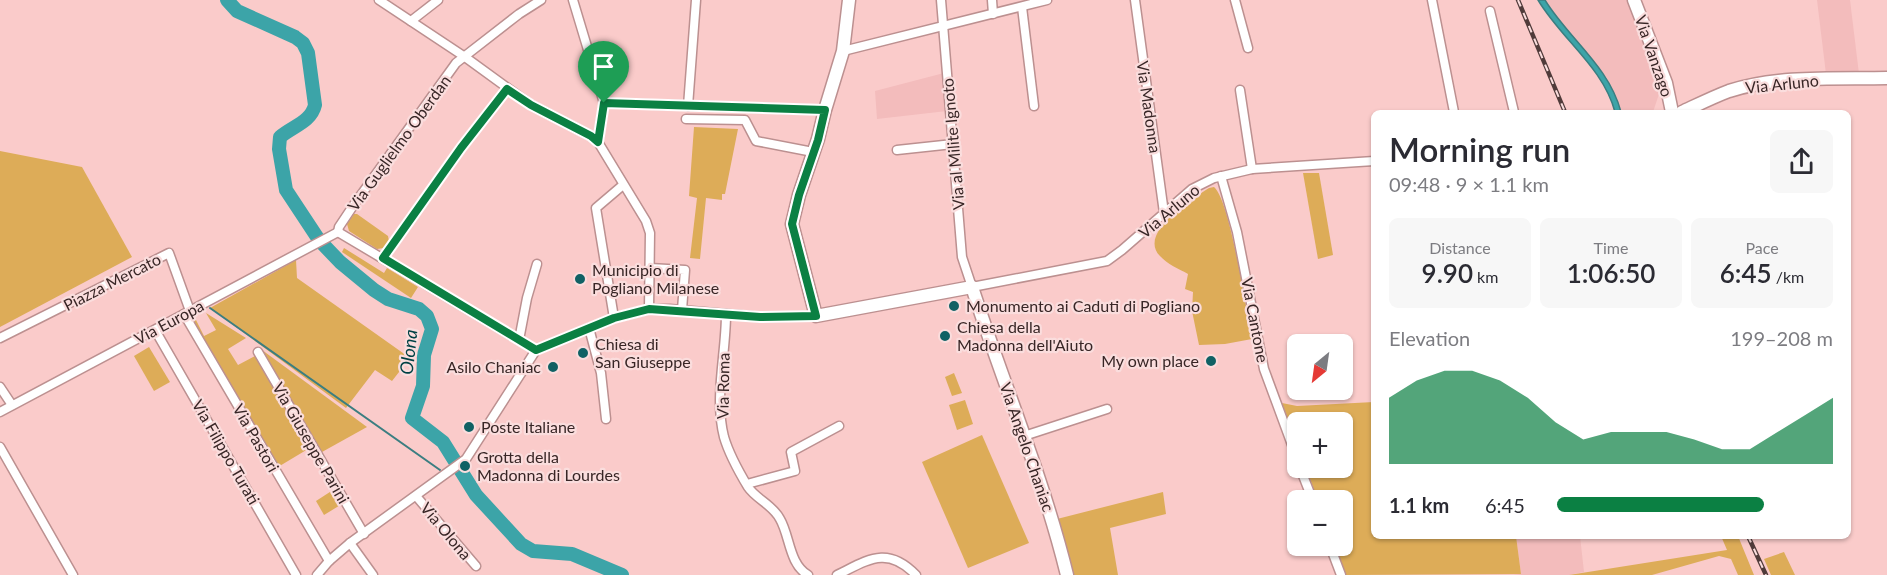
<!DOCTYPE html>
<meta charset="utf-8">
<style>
:root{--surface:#fff;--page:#f7f7f7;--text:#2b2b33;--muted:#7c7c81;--accent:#0b8043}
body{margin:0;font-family:Lato,sans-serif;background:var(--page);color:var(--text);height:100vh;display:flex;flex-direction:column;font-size:22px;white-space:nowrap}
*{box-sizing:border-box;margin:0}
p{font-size:20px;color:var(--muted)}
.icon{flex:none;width:33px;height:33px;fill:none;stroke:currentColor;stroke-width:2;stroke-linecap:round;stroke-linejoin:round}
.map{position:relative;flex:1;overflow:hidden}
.sheet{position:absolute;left:1371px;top:110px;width:480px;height:429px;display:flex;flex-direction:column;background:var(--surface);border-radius:9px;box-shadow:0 2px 4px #0004}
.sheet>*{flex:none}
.needle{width:39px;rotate:209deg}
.fabs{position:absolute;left:1287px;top:334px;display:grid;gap:12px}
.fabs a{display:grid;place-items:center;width:66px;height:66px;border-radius:9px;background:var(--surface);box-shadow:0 2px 4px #0004;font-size:30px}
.pin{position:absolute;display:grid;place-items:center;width:51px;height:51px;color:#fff;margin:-62px -26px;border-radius:50% 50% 50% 0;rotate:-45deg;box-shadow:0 0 6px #0007}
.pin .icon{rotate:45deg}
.round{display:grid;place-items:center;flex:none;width:63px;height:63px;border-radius:9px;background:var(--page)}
.head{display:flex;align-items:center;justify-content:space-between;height:102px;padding:0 18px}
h1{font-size:33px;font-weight:600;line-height:45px}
.stats{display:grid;grid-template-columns:repeat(3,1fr);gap:9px;height:102px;padding:6px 18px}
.stats div{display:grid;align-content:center;border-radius:9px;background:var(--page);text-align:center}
.stats b{font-size:26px;font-weight:600}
.stats small{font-size:16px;font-weight:400}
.stats p{font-size:16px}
.chart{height:168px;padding:12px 18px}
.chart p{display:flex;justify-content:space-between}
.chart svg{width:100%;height:108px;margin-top:6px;fill:var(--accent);opacity:.7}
ul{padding:0 18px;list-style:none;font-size:20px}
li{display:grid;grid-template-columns:96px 72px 1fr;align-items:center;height:45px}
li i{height:15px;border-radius:8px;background:var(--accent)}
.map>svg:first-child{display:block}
.built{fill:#f3bcbc}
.green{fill:#ddac58}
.water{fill:#3ca4a8;stroke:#3b7e81;stroke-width:1.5}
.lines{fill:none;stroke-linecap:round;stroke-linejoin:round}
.stream{stroke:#3b7e81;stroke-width:2}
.river{stroke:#3ca4a8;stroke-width:14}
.street-casing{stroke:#bc9090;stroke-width:11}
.secondary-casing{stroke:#bc9090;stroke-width:15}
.street{stroke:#fff;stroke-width:8}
.secondary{stroke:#fff;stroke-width:12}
.rail-casing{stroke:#503b3a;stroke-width:4.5}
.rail{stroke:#fadddd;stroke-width:2;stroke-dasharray:7;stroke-linecap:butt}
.route-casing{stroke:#fff;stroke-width:12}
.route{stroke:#0b8043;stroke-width:8}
.poi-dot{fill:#106164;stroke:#fadddd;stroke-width:2}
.labels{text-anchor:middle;stroke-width:4.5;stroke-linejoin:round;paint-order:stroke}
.street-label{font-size:16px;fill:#382626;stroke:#fadddd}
.poi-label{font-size:16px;fill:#382626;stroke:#fadddd;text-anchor:start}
.water-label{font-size:18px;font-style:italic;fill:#004144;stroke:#fadddd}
</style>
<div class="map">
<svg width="1887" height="575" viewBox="0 0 1887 575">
<rect width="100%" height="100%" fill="#facbca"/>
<g class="built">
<path d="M1545 0H1627L1661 88 1653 112H1621L1607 78 1562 24Z"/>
<path d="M1817 0H1850L1859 74H1826Z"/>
<path d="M944 73 947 111 877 119 875 91Z"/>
<path d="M1516 536H1580L1584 572 1569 575H1513L1521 574Z"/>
</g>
<g class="green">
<path d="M694 127 738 129 725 194H722V200L706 198 700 259 690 258 697 198 689 196Z"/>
<path d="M0 151 82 167 132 257 0 327Z"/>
<path d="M1303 173H1319L1333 255 1318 259Z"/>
<path d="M1214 187C1230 200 1247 313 1252 339L1225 344 1199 345 1192 311 1193 292 1185 289 1188 274C1179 269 1167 264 1160 256 1137 233 1193 198 1209 188Z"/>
<path d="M354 214H357L388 236 389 241 384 248 377 249 349 231 347 224Z"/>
<path d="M344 248 384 273 387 268 418 287 411 298 342 252Z"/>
<path d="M296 260 297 278 410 358 392 381 375 370 346 408 210 308Z"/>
<path d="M206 313 246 338 228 349 238 365 255 356 308 449 278 467 193 323 195 318 204 336 216 330Z"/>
<path d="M149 347 170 382 154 391 134 356Z"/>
<path d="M262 350 367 427 322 452Z"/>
<path d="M954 373 962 393 952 396 945 377Z"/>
<path d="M965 400 973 424 957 430 949 405Z"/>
<path d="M1374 402V536H1516L1521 574 1346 575 1335 546H1342V501H1318L1306 468H1342V423H1298L1297 444 1282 403 1297 406Z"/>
<path d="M982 435 1029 543 968 568 922 462Z"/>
<path d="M333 490 342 504 324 515 316 501Z"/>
<path d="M1163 492 1166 514 1110 528 1118 575H1073L1057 519Z"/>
<path d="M1721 536H1738L1754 575H1738L1731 559 1719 556 1652 575H1569L1727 550Z"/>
<path d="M1784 552 1795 575H1771L1764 559Z"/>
</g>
<path class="water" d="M1538 0H1545C1569 39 1609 66 1621 112H1615C1603 67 1562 40 1538 0Z"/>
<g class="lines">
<path class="stream" d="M210 308 440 470"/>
<path class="river" d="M227 0 237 11 295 37 303 43 308 53 315 105C311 122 293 126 280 137L279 149 286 190 319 240 340 262 374 290 388 299 419 309 427 316 432 329 424 355 423 386 412 418 443 442 476 495 521 544 533 551 572 554 622 575"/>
<g class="street-casing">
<g id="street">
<path d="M379 0 465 57 531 105 591 136 598 142"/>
<path d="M573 0 604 103 598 142 646 221 650 233 649 309"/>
<path d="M941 0 962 257 972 287 1107 261 1122 250 1192 189 1214 178 1252 169 1374 161"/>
<path d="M992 0 993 14"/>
<path d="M1135 0 1164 213"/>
<path d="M1235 0 1248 48"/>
<path d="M1432 0 1454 112"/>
<path d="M1022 7 1034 106"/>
<path d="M1490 11 1514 112"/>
<path d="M411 21 438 0"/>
<path d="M843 51 1047 0"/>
<path d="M1240 90 1252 169"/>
<path d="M604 103 825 110"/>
<path d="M688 106 696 0"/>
<path d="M686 119 745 120 756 141 813 152"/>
<path d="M897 150 953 144"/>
<path d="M1221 176 1237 232 1264 369 1298 461"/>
<path d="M338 232 339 227 353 206 456 63 519 14 541 0"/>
<path d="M338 232 536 350"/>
<path d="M383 258 461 148 507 89"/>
<path d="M650 268 685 270 682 310"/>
<path d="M184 314 329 561"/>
<path d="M726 314C726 354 714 397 724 437 729 454 739 472 748 487 756 499 773 505 780 519 790 536 789 564 808 575"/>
<path d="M614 318 596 208 623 185"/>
<path d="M589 328 601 373 606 419"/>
<path d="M155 330 296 575"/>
<path d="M0 338 169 253 190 311"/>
<path d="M519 340 527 298 537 264"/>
<path d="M258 352 364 534"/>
<path d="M0 387 12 405"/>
<path d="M0 412 338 232"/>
<path d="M1024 436 1107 409"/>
<path d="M0 447 73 575"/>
<path d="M1300 468 1313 501"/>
<path d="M747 484 795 471 791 452 839 426"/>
<path d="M416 496 476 566"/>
<path d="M350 543 373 575"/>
<path d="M1330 546 1341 575"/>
<path d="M317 575 329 561 350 543 466 459 536 350 614 318 649 309H670L760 317 816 316"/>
<path d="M837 575C868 560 887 545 916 575"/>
</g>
</g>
<g class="secondary-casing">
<g id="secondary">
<path d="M849 0 843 51 825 110 818 139 799 195 792 224 816 316 972 287C1003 383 1043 477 1067 575"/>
<path d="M1634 0 1666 83 1672 112"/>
<path d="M1682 112C1697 105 1713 97 1729 91 1779 75 1836 79 1887 78"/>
</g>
</g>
<use href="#street" class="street"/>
<use href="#secondary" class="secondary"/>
<g class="rail-casing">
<g id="rail">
<path d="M1518 0 1565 112"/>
<path d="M1748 536 1766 575"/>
</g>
</g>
<use href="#rail" class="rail"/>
</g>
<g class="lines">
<g class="route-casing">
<path id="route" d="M507 89 531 105 591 136 598 142 604 103 825 110 818 140 799 195 792 224 816 316 760 317 649 309 614 318 536 350 383 258 461 148Z"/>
</g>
<use href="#route" class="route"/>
</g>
<g class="poi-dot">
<circle cx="580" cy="279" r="6"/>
<circle cx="954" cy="306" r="6"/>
<circle cx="945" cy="336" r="6"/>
<circle cx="583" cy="353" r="6"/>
<circle cx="1211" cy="361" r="6"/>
<circle cx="553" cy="367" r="6"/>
<circle cx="469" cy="427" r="6"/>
<circle cx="465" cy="466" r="6"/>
</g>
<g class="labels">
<g class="street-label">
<text transform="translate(1654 56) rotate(71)" y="6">Via Vanzago</text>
<text transform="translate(1782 84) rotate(-6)" y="6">Via Arluno</text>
<text transform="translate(1149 107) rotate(82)" y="6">Via Madonna</text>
<text transform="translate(399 143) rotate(-54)" y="6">Via Guglielmo Oberdan</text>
<text transform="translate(953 144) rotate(-95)" y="6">Via al Milite Ignoto</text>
<text transform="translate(1169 211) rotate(-40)" y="6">Via Arluno</text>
<text transform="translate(112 282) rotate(-27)" y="6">Piazza Mercato</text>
<text transform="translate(1255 320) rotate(79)" y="6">Via Cantone</text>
<text transform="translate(169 322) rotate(-28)" y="6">Via Europa</text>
<text transform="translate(723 386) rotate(-89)" y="6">Via Roma</text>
<text transform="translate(256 438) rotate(60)" y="6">Via Pastori</text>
<text transform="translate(311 443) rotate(60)" y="6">Via Giuseppe Parini</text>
<text transform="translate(1027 447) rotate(71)" y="6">Via Angelo Chaniac</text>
<text transform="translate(226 452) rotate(60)" y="6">Via Filippo Turati</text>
<text transform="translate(446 531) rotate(50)" y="6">Via Olona</text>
</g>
<g class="poi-label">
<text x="592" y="276">Municipio di<tspan x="592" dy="18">Pogliano Milanese</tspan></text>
<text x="966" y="312">Monumento ai Caduti di Pogliano</text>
<text x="957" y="333">Chiesa della<tspan x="957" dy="18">Madonna dell'Aiuto</tspan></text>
<text x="595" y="350">Chiesa di<tspan x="595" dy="18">San Giuseppe</tspan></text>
<text x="1199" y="367" text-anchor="end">My own place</text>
<text x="541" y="373" text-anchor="end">Asilo Chaniac</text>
<text x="481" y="433">Poste Italiane</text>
<text x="477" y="463">Grotta della<tspan x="477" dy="18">Madonna di Lourdes</tspan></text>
</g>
<g class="water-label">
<text transform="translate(409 352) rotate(-84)" y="6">Olona</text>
</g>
</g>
</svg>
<div class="fabs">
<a><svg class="needle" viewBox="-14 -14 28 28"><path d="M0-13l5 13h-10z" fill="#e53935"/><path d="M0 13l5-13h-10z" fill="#7c7c81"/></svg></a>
<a>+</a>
<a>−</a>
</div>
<div class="pin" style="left:604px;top:103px;background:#1e9e55"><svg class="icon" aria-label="arrive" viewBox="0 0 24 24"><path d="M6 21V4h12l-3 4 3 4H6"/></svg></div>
<section class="sheet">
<div class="head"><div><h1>Morning run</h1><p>09:48 · 9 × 1.1 km</p></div><a class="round"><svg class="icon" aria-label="share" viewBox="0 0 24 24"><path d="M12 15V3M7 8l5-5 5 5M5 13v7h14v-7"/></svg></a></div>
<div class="stats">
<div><p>Distance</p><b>9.90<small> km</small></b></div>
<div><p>Time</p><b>1:06:50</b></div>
<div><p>Pace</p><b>6:45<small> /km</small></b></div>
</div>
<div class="chart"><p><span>Elevation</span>199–208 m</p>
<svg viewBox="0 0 160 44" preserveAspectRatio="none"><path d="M0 44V17L10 10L20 6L30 6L40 10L50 17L60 27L70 34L80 31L90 31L100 31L110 34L120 38L130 38L140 31L150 24L160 17V44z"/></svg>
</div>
<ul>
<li><b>1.1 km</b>6:45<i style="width:75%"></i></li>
</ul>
</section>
</div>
